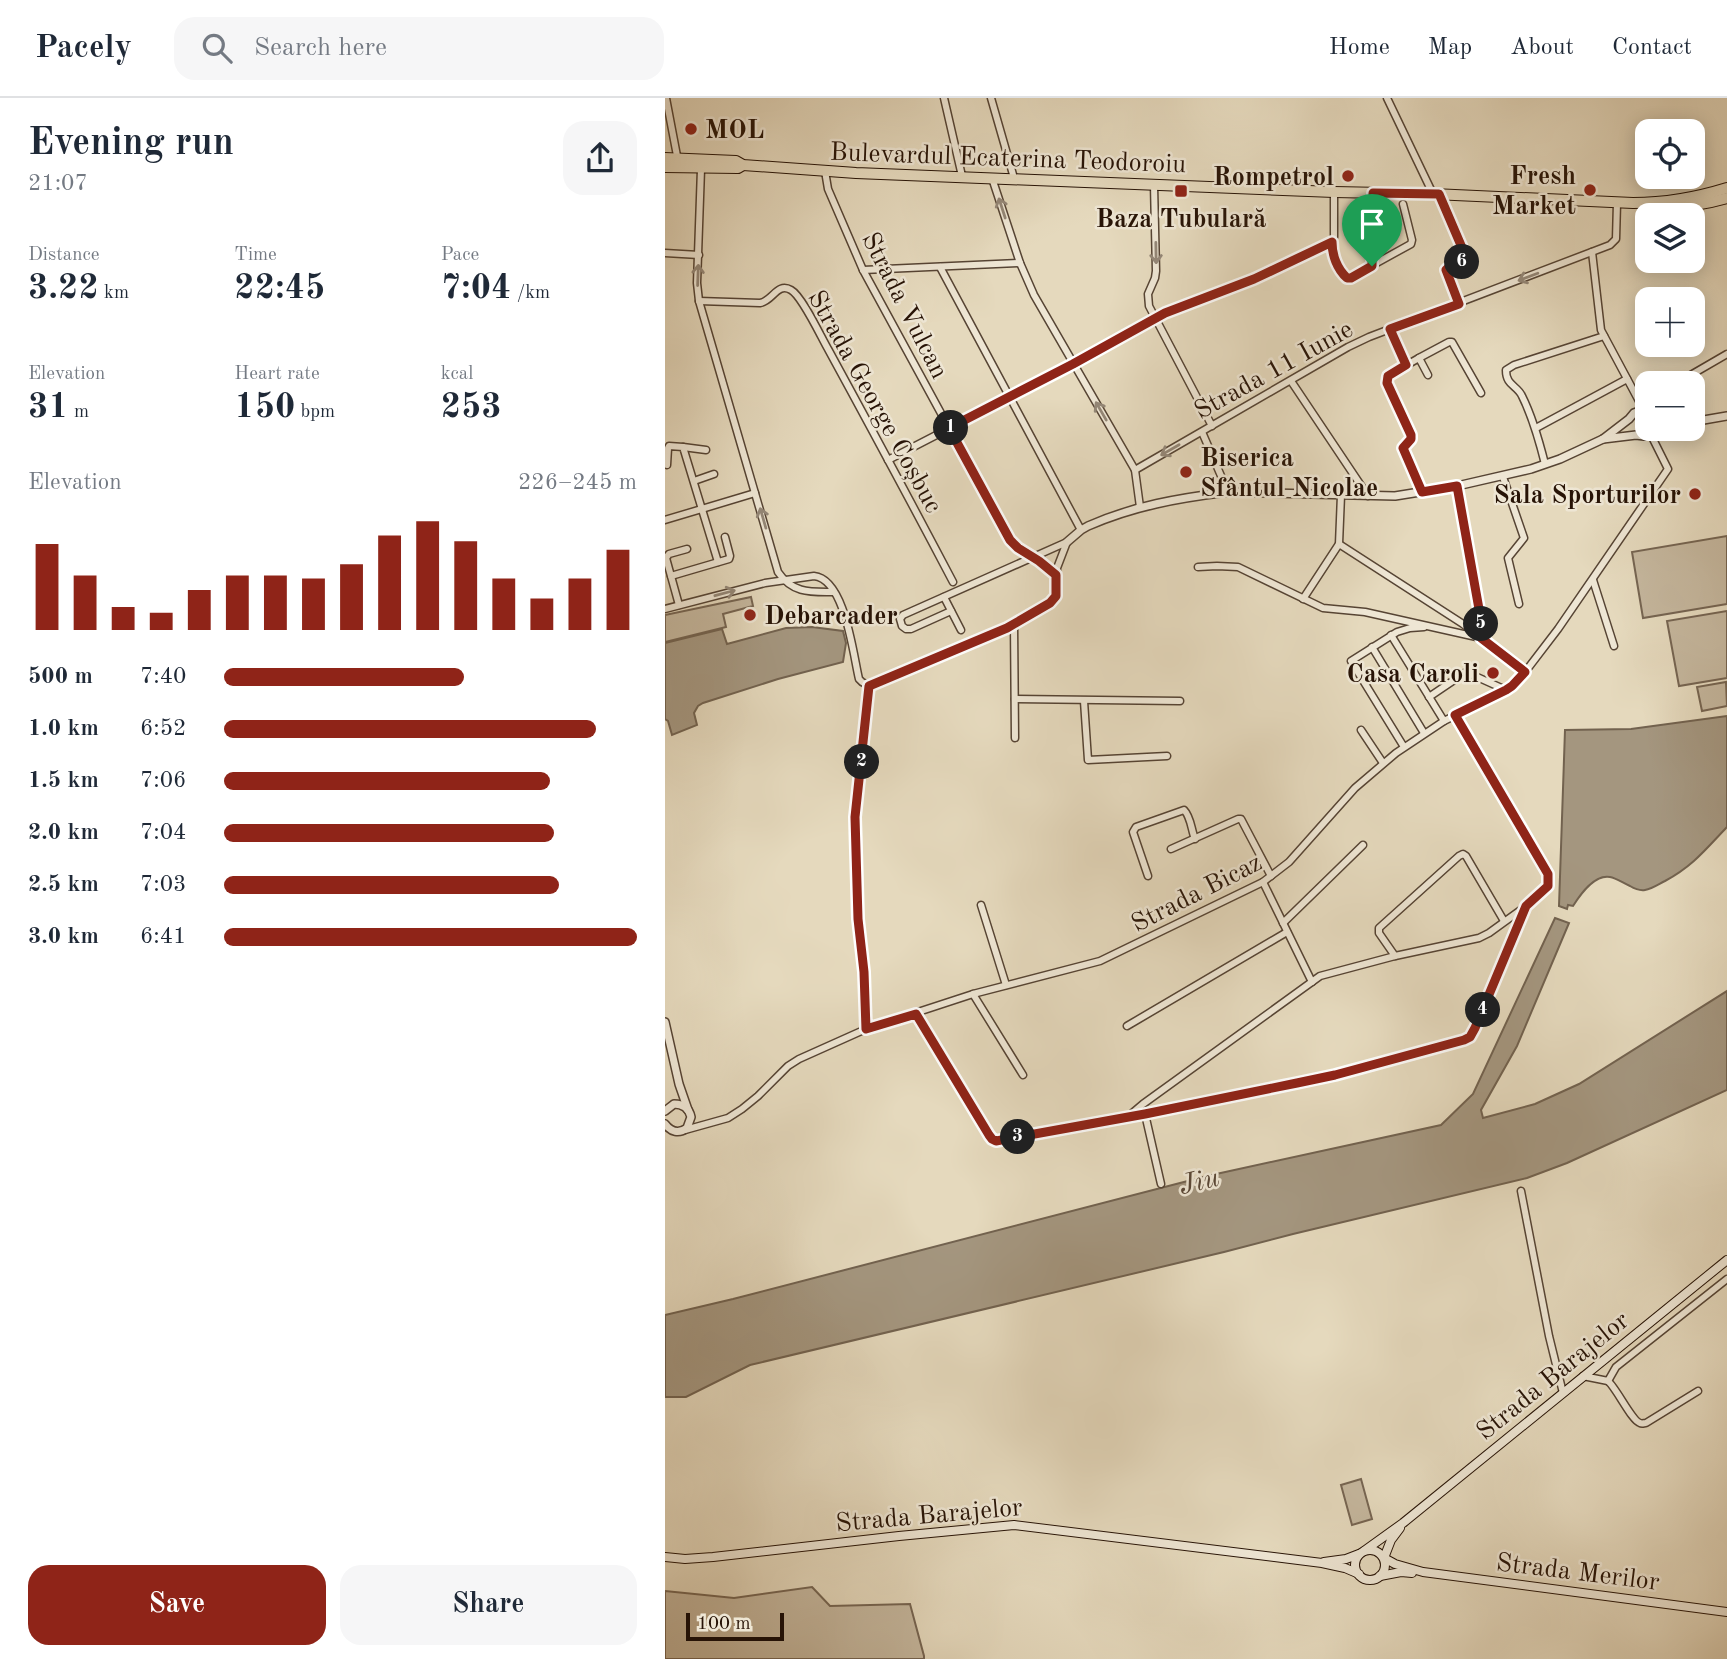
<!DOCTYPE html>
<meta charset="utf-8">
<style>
:root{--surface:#fff;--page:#f6f6f7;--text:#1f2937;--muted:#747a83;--line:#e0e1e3;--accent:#8f2418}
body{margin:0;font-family:"Old Standard TT",serif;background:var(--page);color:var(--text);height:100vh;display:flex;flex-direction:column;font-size:26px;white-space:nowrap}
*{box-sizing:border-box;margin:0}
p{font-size:23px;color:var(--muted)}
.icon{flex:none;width:38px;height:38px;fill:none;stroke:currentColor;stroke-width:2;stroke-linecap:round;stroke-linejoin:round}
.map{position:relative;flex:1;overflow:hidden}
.drawer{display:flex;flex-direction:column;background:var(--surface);width:665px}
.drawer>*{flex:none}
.buttons{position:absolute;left:970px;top:21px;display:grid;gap:14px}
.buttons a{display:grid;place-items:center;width:70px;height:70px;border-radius:14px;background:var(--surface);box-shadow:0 4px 18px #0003;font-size:35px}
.scale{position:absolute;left:21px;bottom:18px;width:98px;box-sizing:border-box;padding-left:7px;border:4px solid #271306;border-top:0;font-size:19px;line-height:24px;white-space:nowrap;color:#271306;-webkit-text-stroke:5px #eee6d4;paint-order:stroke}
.pin{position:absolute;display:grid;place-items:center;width:60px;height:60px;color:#fff;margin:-72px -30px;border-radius:50% 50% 50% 0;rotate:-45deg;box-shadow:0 0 7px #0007}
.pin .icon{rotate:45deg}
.km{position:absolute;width:35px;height:35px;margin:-18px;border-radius:50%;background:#222;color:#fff;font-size:19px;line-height:35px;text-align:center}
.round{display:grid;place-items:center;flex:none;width:74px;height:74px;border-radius:21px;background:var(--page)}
.headline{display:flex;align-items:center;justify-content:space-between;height:119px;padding:0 28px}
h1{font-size:38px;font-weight:800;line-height:52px}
.figures{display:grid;grid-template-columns:repeat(3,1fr);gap:10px;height:119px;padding:7px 28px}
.figures div{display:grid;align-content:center}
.figures b{font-size:35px;font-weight:800}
.figures small{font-size:19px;font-weight:400}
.figures p{font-size:19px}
.chart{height:196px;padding:14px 28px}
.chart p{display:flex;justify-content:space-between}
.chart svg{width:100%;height:126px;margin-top:7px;stroke:var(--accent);stroke-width:6}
.primary-button{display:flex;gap:14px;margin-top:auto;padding:14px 28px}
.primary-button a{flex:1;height:80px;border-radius:21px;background:var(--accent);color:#fff;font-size:28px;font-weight:800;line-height:80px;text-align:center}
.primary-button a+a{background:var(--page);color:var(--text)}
ul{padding:0 28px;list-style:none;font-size:23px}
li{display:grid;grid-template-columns:112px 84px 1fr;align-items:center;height:52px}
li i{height:18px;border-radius:9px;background:var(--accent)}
header{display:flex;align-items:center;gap:42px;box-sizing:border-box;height:98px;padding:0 35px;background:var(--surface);border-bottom:2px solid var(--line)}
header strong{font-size:33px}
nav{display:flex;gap:38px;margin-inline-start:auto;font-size:24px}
.search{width:490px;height:63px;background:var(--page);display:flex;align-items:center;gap:18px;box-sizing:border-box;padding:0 24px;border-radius:21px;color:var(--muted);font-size:26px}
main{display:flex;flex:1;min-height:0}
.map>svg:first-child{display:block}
.green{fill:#c5b79e;stroke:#766552;stroke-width:2}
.water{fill:#a4967f;stroke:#72624f;stroke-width:2}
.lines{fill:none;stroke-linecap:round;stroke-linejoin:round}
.pedestrian-casing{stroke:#564434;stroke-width:7}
.minor-casing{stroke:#564434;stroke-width:9}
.tertiary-casing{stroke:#564434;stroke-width:10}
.secondary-casing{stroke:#271306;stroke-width:10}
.primary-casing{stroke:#271306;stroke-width:12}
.pedestrian{stroke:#eee6d4;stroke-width:4.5}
.minor{stroke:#eee6d4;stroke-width:6}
.tertiary{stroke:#eee6d4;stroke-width:7}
.secondary{stroke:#eee6d4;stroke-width:8}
.primary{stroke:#e5d9bd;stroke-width:10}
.oneway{stroke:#948777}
.route-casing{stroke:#fff;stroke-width:14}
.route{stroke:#8f2418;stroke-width:9}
.poi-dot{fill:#8f2418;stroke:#eee6d4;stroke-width:2.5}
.labels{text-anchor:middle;stroke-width:5;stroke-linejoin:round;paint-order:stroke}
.poi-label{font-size:26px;font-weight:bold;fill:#271306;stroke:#eee6d4;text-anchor:end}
.street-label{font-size:26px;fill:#271306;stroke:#eee6d4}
.water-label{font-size:28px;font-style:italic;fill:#594736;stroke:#eee6d4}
</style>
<header>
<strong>Pacely</strong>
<div class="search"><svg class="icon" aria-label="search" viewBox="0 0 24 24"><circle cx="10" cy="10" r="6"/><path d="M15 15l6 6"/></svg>Search here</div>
<nav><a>Home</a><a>Map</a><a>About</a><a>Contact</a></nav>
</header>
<main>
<section class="drawer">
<div class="headline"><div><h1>Evening run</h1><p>21:07</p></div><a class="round"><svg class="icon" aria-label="share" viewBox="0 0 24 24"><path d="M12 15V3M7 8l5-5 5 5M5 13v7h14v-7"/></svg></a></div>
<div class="figures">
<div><p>Distance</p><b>3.22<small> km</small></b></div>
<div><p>Time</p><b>22:45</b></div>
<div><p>Pace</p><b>7:04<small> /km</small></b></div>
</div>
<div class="figures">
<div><p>Elevation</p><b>31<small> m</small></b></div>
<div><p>Heart rate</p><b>150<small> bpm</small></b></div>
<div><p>kcal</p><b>253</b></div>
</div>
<div class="chart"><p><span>Elevation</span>226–245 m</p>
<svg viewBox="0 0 160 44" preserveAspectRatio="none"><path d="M5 44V14M15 44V25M25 44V36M35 44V38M45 44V30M55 44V25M65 44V25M75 44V26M85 44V21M95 44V11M105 44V6M115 44V13M125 44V26M135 44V33M145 44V26M155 44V16"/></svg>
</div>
<ul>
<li><b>500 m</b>7:40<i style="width:58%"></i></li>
<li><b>1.0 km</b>6:52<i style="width:90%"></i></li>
<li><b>1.5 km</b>7:06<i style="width:79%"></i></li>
<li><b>2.0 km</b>7:04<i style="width:80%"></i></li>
<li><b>2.5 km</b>7:03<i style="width:81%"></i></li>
<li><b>3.0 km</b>6:41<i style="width:100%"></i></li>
</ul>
<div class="primary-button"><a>Save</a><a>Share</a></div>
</section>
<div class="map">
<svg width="1062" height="1561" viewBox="0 0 1062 1561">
<rect width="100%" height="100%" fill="#e5d9bd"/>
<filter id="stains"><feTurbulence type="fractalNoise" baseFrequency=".00286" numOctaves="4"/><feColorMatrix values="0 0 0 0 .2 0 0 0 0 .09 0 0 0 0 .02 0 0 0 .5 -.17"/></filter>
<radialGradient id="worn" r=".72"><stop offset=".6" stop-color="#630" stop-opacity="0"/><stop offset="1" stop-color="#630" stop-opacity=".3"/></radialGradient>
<g class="green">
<path d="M1062 438V506L978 520 967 454Z"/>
<path d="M86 499 88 508 58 516 61 529 0 544V517Z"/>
<path d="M1062 513V580L1014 588 1002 523Z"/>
<path d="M1061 584 1062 608 1037 613 1032 589Z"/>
<path d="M696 1381 707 1421 687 1427 676 1387Z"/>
<path d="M147 1489 165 1508 245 1506 259 1558V1561H0V1493L69 1500Z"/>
</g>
<g class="water">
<path d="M147 529 178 533 181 545 178 564 113 581 38 605 33 608 29 615 32 627 7 637 3 623 0 621V545L57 531 62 546 121 530Z"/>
<path d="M1062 618V729C1041 751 1028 768 1000 783 994 786 987 791 980 792 974 793 970 791 965 788 958 785 951 780 945 779 929 776 915 797 908 808L903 807 902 811 894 808 900 632 966 631Z"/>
<path d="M890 820 904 825 852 948 816 1012 818 1020 870 1006 914 986 1062 893V992L902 1065 862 1080 628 1136 559 1154 85 1267 21 1299H0V1217L68 1201 542 1078 776 1027 808 996Z"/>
</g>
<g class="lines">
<g class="pedestrian-casing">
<path id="pedestrian" d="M707 167 708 95"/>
</g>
<g class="minor-casing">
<g id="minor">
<path d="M1 0 13 63"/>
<path d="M279 0 297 78"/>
<path d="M326 0 349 80"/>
<path d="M722 0 768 96"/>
<path d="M36 71 32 185 34 203 113 474C128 496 146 494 169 494"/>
<path d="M160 73 163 91 198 172 345 442 353 450 374 463 391 477"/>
<path d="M327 80 355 165 369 197 470 372 475 409"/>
<path d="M489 87 491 173 490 180 483 196 484 208 547 328"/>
<path d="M774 96 801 159C798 167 786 166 781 172L794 206"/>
<path d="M667 144C667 157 672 171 682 180L686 179 746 146 747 142 738 106"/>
<path d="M927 154 936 232 974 303 977 312"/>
<path d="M0 155 34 157"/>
<path d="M275 169 416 432"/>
<path d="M198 172 355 165"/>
<path d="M34 203 95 205C108 203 112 184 126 192 137 198 156 239 163 251 205 328 247 406 288 484"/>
<path d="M725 231 741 267"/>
<path d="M754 260 784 244H787L816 295"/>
<path d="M626 283 703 398"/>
<path d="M1012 285 1062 256"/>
<path d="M871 330 962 281"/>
<path d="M537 334 563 394"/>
<path d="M18 349 41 352"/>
<path d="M223 362 409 266 500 215 589 181 662 148 667 144 669 139V94"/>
<path d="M880 366C874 342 868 320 857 298 852 287 841 288 841 272L849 267 939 238"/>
<path d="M2 367 3 350 4 348 18 349 53 464"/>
<path d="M470 372 683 249 704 239 945 147 951 141 952 105"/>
<path d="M838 379 859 440 843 460 854 506"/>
<path d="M29 383 49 376"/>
<path d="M757 395 738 350 746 341V337L722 284 723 278 726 276 754 260 763 277"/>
<path d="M0 422 90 395"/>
<path d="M674 446 798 526 861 574"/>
<path d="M533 469 552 468 573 469 658 510 700 514 816 540 814 511 792 388"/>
<path d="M6 478 64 461 65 458 60 439"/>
<path d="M928 482 949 548"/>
<path d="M279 499 296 532"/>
<path d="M638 501 674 446 676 397"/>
<path d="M14 507 1 460 4 456 22 451"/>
<path d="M0 511 100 485 149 478C180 481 188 556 194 581L197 584 204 588 327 537 385 504 391 498 392 470 402 444 238 517 235 521 237 528 241 531H246L286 513"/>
<path d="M349 526 350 640"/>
<path d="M726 537 779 623"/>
<path d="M707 549 759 635"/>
<path d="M764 599 801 574 841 592"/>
<path d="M350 601 515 603"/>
<path d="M419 603 423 662 502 658"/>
<path d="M696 632 718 665"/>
<path d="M739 649 686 563 732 534 745 530 759 529"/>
<path d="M506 751 573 721H576L606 778"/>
<path d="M483 778 468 734 471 729 519 712C526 719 526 731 530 741"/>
<path d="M598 784 647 884"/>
<path d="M316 807 341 887"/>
<path d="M618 825 698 747"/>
<path d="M730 858 714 835V830L794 758 798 756 801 758 839 823"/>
<path d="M308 896 358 977"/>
<path d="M251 916 323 1036 327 1041 331 1043 480 1016 632 985 670 977 799 942 805 939 810 930 861 808 883 788V776L790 617"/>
<path d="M462 928 622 834"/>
<path d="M201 931 199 874 193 822 190 719 204 588"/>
<path d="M480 1016 496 1086"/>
<path d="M465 1017 478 1006 655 878 730 858 814 840 824 835 860 809"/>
<path d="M20 1032 63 1020 77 1011 93 998 123 968 134 961 201 931 308 896 435 863 598 784 624 764 690 690 731 655 779 623 837 594 854 582 893 531 1003 371 985 335"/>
<path d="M856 1093 884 1238 898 1295"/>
<path d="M918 1278 943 1283 951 1269 1062 1181"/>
<path d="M943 1283C952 1291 967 1323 975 1325 977 1326 979 1325 981 1325L1033 1293"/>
</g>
</g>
<g class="tertiary-casing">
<g id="tertiary">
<path d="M1027 324 1062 318"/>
<path d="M938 341 971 337 979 338 985 335 988 331"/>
<path d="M402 444 416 432 423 428C468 408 514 400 563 394L730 398 792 388 866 371 895 361 938 341 964 321 969 315 977 312 982 314"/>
<path d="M0 924 14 986 23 1012"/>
<path d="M0 1013 9 1006C18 1006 24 1010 26 1019L22 1030C14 1036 6 1034 0 1026"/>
</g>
</g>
<g class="secondary-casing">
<g id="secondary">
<path d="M735 1430 726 1442 719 1460 730 1466 758 1474 1062 1514"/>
<circle cx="705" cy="1467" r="15"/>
<path d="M699 1453 738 1425 1062 1162"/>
<path d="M0 1459 20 1461 48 1459 234 1438 349 1427 657 1465 680 1470 694 1476"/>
<path d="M659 1464 681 1461 694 1456"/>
<path d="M715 1478 736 1474 747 1475"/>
</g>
</g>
<g class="primary-casing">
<g id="primary">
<path d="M0 60 71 63 78 67 191 75 669 94 768 96 968 105C998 105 1033 99 1062 90"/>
<path d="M0 69 73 70 78 67"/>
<path d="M996 107C1018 110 1041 106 1062 100"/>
</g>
</g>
<use href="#pedestrian" class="pedestrian"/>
<use href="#minor" class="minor"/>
<use href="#tertiary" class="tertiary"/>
<use href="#secondary" class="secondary"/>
<use href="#primary" class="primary"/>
</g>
<defs><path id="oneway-shaft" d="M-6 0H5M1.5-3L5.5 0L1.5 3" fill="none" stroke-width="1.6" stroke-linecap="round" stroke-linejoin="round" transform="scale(1.75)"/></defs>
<g class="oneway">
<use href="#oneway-shaft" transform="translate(337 110) rotate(-108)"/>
<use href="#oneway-shaft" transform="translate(491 155) rotate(89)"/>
<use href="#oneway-shaft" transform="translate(33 177) rotate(-88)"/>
<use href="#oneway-shaft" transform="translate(863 179) rotate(159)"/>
<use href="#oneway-shaft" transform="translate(436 313) rotate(-120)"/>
<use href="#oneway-shaft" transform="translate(505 352) rotate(150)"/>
<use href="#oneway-shaft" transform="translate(98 420) rotate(-106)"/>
<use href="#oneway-shaft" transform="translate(60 495) rotate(-15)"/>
</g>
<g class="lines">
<g class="route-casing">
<path id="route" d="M708 95 774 96 801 159C798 167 786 166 781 172L794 206 725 231 741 267 723 278 722 285 746 337V341L738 350 757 394 792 388 814 511 816 540 860 574 847 588 841 592 790 617 883 776V788L861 808 810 930 805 939 799 942 670 977 632 985 480 1016 331 1043 327 1041 324 1037 251 916 201 931 199 874 193 821 190 719 204 588 342 530 385 505 391 498V477L374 463 353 450 345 442 284 330 408 266 500 215 589 181 667 144C667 157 672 171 682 180H686L707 168Z"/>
</g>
<use href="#route" class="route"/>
</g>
<g class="poi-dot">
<circle cx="26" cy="31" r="7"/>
<circle cx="683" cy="78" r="7"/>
<circle cx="925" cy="92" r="7"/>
<rect x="509" y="86" width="14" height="14" rx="3.5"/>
<circle cx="521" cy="374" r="7"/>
<circle cx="1030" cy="396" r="7"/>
<circle cx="85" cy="517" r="7"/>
<circle cx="828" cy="575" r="7"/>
</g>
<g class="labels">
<g class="poi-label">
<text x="40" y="40" text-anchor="start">MOL</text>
<text x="911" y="86">Fresh<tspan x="911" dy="30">Market</tspan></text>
<text x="669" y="87">Rompetrol</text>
<text x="516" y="129" text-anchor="middle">Baza Tubulară</text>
<text x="535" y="368" text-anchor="start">Biserica<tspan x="535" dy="30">Sfântul Nicolae</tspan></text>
<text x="1016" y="405">Sala Sporturilor</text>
<text x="99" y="526" text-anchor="start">Debarcader</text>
<text x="814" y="584">Casa Caroli</text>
</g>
<g class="street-label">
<text transform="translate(343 59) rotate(2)" y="9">Bulevardul Ecaterina Teodoroiu</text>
<text transform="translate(241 207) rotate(63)" y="9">Strada Vulcan</text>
<text transform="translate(608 271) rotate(-29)" y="9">Strada 11 Iunie</text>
<text transform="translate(211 303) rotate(61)" y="9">Strada George Coșbuc</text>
<text transform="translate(531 794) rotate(-27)" y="9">Strada Bicaz</text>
<text transform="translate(887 1277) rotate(-39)" y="9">Strada Barajelor</text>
<text transform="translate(264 1416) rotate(-5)" y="9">Strada Barajelor</text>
<text transform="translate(913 1473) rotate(7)" y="9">Strada Merilor</text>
</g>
<g class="water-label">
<text transform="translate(534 1082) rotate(-13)" y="10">Jiu</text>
</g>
</g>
<rect width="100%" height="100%" filter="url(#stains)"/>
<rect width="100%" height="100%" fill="url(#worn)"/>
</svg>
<div class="buttons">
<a><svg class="icon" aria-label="locate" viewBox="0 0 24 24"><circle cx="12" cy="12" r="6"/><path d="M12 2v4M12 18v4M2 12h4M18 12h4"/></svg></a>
<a><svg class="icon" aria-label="layers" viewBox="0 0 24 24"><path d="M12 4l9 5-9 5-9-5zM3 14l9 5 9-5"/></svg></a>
<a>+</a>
<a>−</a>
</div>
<div class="scale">100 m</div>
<div class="pin" style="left:707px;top:168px;background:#1e9e55"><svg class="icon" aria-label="arrive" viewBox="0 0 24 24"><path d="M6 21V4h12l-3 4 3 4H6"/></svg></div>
<b class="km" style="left:286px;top:330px">1</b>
<b class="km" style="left:197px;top:664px">2</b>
<b class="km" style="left:353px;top:1039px">3</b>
<b class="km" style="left:818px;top:912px">4</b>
<b class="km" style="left:816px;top:526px">5</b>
<b class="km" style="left:797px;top:164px">6</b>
</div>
</main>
